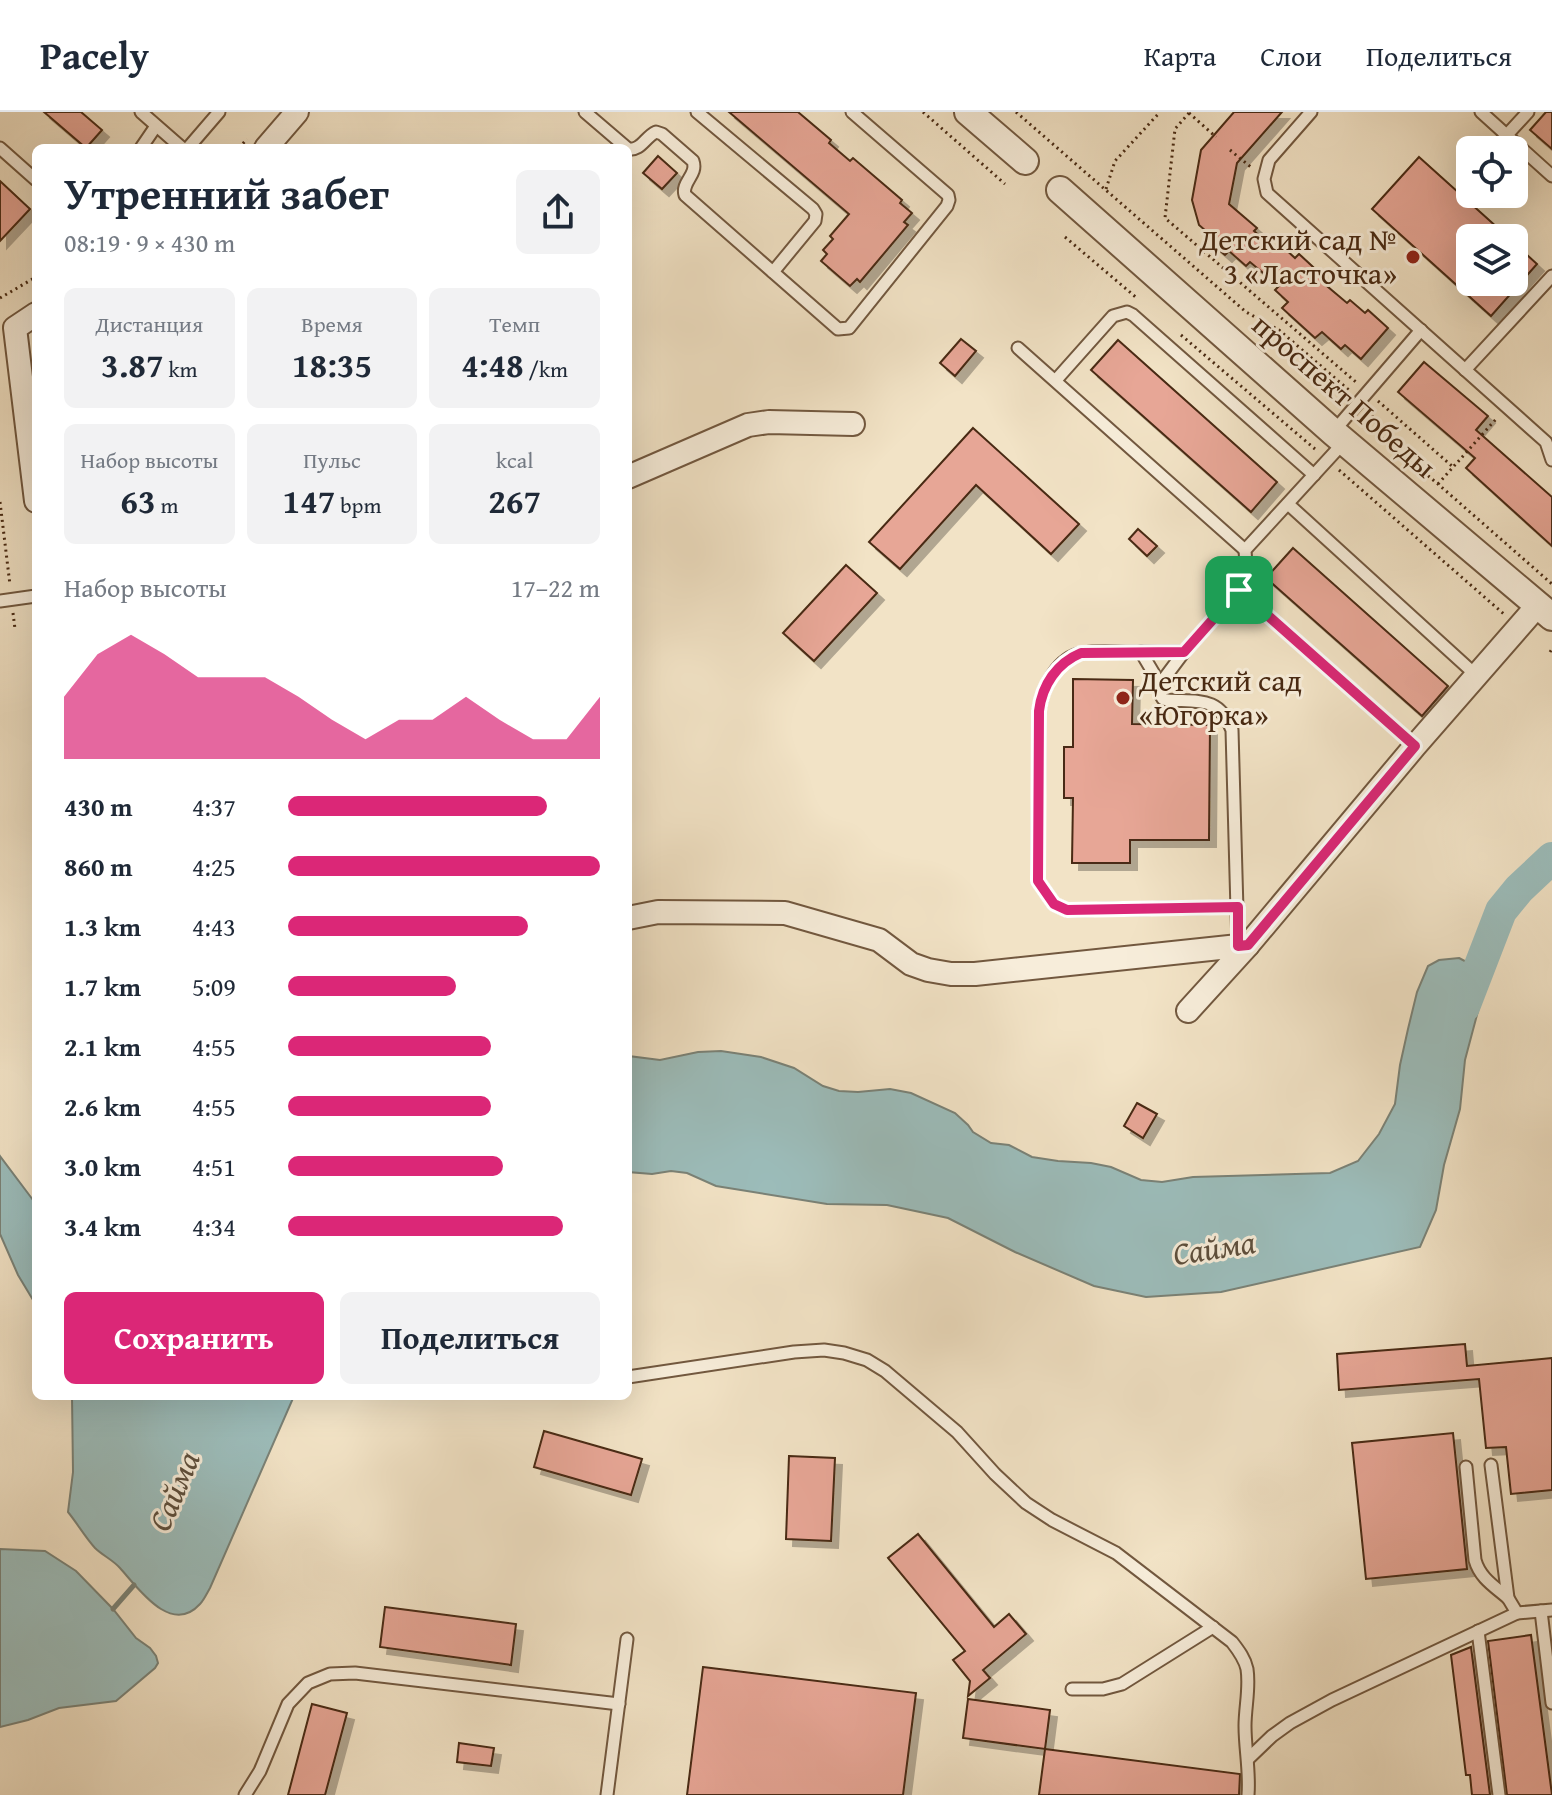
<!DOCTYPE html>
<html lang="ru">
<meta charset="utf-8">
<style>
:root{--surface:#fff;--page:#f2f2f3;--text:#1f2937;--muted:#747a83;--line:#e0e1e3;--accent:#db2777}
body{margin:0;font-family:"Gentium Book Plus",serif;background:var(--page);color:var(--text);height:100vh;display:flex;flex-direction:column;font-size:30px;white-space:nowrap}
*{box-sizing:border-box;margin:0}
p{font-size:26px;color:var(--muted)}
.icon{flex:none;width:44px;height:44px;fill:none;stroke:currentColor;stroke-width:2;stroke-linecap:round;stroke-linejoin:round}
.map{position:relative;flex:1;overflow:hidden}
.side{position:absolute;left:32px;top:32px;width:600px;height:1256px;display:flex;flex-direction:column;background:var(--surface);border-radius:12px;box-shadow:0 8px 32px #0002}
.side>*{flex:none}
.buttons{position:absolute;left:1456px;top:24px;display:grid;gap:16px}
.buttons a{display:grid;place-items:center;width:72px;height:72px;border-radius:12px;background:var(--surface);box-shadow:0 8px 32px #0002;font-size:40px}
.pin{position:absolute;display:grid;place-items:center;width:68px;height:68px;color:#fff;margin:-34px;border-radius:16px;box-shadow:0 4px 12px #0006}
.round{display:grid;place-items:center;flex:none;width:84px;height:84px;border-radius:12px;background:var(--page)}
.head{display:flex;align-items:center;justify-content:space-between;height:136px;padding:0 32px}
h1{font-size:44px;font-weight:800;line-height:60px}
.metrics{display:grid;grid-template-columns:repeat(3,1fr);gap:12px;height:136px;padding:8px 32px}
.metrics div{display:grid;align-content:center;border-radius:12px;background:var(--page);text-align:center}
.metrics b{font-size:34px;font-weight:800}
.metrics small{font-size:22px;font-weight:400}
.metrics p{font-size:22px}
.chart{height:224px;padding:16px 32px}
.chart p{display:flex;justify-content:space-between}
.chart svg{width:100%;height:144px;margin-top:8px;fill:var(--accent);opacity:.7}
.cta{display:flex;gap:16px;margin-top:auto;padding:16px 32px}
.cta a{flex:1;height:92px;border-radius:12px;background:var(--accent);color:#fff;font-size:32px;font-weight:800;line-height:92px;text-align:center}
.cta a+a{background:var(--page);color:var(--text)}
ul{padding:0 32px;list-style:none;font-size:26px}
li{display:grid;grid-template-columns:128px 96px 1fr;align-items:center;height:60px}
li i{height:20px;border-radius:10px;background:var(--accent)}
header{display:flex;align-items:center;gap:48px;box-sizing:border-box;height:112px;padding:0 40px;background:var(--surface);border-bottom:2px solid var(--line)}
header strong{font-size:38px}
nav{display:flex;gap:44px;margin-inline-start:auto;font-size:28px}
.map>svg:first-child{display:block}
.water{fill:#9cbdbb;stroke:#7a8277;stroke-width:2}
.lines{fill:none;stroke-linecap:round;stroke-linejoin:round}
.stream{stroke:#7a8277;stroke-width:5}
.river{stroke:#9cbdbb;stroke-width:32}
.building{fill:#e7a696;stroke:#482912;stroke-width:2;filter:url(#shadow)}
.service-casing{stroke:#72583f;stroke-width:15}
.minor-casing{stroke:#72583f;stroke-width:26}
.tertiary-casing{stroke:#72583f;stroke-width:30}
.path{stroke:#482912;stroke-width:3;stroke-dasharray:2 4;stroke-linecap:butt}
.service{stroke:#f7edda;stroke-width:11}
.minor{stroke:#f7edda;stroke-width:22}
.tertiary{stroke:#f7edda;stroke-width:26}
.route-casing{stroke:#fff;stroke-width:16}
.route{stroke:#db2777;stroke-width:10}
.poi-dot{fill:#8f2418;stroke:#f7edda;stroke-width:3}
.labels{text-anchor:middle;stroke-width:6;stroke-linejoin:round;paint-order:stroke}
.poi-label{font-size:30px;fill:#482912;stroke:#f7edda;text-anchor:end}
.street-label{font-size:30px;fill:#482912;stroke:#f7edda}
.water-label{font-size:32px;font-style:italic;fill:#5d4e3c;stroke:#f7edda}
</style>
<header>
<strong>Pacely</strong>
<nav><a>Карта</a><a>Слои</a><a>Поделиться</a></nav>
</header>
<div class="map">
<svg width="1552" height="1683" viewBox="0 0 1552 1683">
<defs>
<filter id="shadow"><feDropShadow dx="7" dy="7" stdDeviation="0" flood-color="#0004"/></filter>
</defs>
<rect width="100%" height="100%" fill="#f2e3c6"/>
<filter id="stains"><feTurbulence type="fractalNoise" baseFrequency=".0025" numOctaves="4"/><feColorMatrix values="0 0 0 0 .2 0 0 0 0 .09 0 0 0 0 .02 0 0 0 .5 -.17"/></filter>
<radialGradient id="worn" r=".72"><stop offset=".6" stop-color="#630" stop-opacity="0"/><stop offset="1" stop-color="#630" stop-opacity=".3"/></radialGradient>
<g class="water">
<path d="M1459 846 1478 856 1483 866 1482 884 1465 948 1460 997 1444 1053 1436 1098 1420 1135 1221 1180 1146 1185 1094 1174 1015 1140 948 1106 887 1093 827 1092 716 1074 687 1061 671 1059 652 1062 628 1060V944L660 948 698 940 721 939 761 945 794 956 823 974 839 979 858 980 890 977 911 981 955 1001 968 1013 973 1020 991 1031 1009 1033 1032 1045 1058 1049 1091 1051 1111 1055 1141 1068 1162 1070 1193 1065 1330 1061 1358 1049 1379 1022 1395 992 1400 953 1408 917 1417 880 1428 854 1439 848Z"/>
<path d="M0 1044 36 1092V1193L18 1163 0 1122Z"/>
<path d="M72 1284H294L210 1476C207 1481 204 1488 200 1492 171 1524 138 1476 120 1456 113 1448 102 1443 95 1436 85 1425 77 1411 68 1400L73 1360Z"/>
<path d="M0 1437 45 1439 76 1459 113 1497 136 1526 150 1536 156 1544 158 1551 155 1556 116 1589 59 1596 28 1608 0 1615Z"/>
</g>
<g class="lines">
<path class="stream" d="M113 1497 134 1473"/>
<path class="river" d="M1464 895 1501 799 1519 777 1552 746"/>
</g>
<g class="building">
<path d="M44 0H81L102 18 86 36Z"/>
<path d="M729 0H798L831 28 829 31 850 49 853 46 902 88 900 91 912 101 904 110 908 113 860 170 857 167 850 174 821 149 827 142 823 138 833 127 830 124 849 102Z"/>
<path d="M1234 0H1282L1237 51 1229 92 1257 116 1254 119 1278 139 1283 135 1295 146 1299 142 1324 165 1321 169 1347 191 1350 188 1365 201 1368 198 1388 216 1361 247 1345 233 1341 237 1322 220 1315 226 1282 196 1288 190 1275 178 1279 174 1250 150 1246 154 1229 139 1225 143 1210 130 1214 126 1199 113 1192 88 1201 38Z"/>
<path d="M1546 0H1552V37L1530 18Z"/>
<path d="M658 44 677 61 662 77 643 61Z"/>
<path d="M1419 45 1509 126H1470V170H1514V131L1537 152 1491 204 1372 97Z"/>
<path d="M0 69 30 97 0 129Z"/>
<path d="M961 227 976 239 955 264 940 251Z"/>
<path d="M1118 228 1277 370 1251 400 1091 258Z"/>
<path d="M1424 250 1488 304 1476 318 1552 385V434L1466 356 1475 346 1398 280Z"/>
<path d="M973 316 1079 412 1051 442 976 373 900 457 869 430Z"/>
<path d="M1138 417 1157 434 1147 444 1129 427Z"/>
<path d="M1293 436 1448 574 1422 604 1266 466Z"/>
<path d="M846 453 877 481 814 549 783 521Z"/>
<path d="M1073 567 1133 568 1132 612 1210 613 1209 728H1130V751H1072L1073 686H1064V635H1073Z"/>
<path d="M1137 991 1157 1002 1143 1026 1124 1014Z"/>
<path d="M1465 1232 1467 1254 1552 1246V1378L1511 1382 1506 1335 1486 1336 1479 1267 1339 1278 1337 1242Z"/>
<path d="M544 1319 642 1347 631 1383 534 1355Z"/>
<path d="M1453 1321 1467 1457 1366 1467 1352 1331Z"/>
<path d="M789 1344 835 1346 831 1429 786 1427Z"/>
<path d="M918 1422 994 1515 1009 1502 1026 1522 983 1558 990 1566 968 1584 970 1569 953 1548 965 1539 888 1446Z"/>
<path d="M385 1495 516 1512 511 1553 380 1535Z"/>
<path d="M1531 1523 1552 1683H1507L1488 1529Z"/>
<path d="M1471 1535 1490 1683H1472L1470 1663H1466L1451 1543Z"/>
<path d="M703 1555 916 1581 903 1683H687Z"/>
<path d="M968 1587 1050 1598 1045 1637 963 1626Z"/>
<path d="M312 1592 347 1601 325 1683H288Z"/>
<path d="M459 1631 494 1636 491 1654 457 1650Z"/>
<path d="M1045 1637 1240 1662 1239 1683H1039Z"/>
</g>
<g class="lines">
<g class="service-casing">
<g id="service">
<path d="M141 0 182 36"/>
<path d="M585 0 627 36"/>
<path d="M697 0 813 97 816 102 815 109 773 160"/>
<path d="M1311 0 1269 48 1264 67 1267 81 1546 330 1552 348"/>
<path d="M1481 0 1552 64"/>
<path d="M0 36 36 68"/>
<path d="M141 36 156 14"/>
<path d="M188 36 219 0"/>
<path d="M628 37C641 39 645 25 656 20L662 22 693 49C698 63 681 70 685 83L838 217 849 216 947 94 949 88 948 83 852 0"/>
<path d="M1493 38 1528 0"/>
<path d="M1469 64 1470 63"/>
<path d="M1018 236 1245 438"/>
<path d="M1465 258 1552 164"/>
<path d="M1056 268 1113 204 1127 200 1133 203 1314 363"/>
<path d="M1334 319 1421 218"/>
<path d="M1345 329 1245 438 1246 453 1239 478 1415 634"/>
<path d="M1288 392 1477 564"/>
<path d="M0 489 36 484"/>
<path d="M1141 540H1184"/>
<path d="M1160 572 1141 540C1122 541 1101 538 1083 541 1057 545 1042 576 1039 599L1038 769 1054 792 1067 798 1238 795"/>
<path d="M1238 834 1232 618C1219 584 1199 590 1167 588L1163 587 1160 582V572L1184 540 1239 478"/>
<path d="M628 1265 794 1240 824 1238 844 1241 867 1248 885 1259 957 1320 995 1362 1026 1391 1052 1408 1116 1441 1232 1530C1239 1539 1245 1547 1247 1557 1250 1576 1245 1595 1245 1614 1245 1637 1250 1660 1248 1683"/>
<path d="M1491 1353 1508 1486 1517 1501 1552 1498"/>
<path d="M1466 1355 1475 1448C1480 1466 1494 1474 1508 1486"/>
<path d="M1541 1499 1552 1591"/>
<path d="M1478 1519 1499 1683"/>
<path d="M1072 1577H1103L1122 1572 1213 1515"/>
<path d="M1248 1647 1272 1624 1290 1611 1332 1588 1517 1501"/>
<path d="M245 1683 260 1659 288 1592 308 1571 330 1562 355 1561 619 1592"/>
<path d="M607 1683 627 1527"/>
</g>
</g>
<g class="minor-casing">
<g id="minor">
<path d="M266 36 297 0"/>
<path d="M36 202 15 216 36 389"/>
<path d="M628 365 748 313 769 310 853 312"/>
<path d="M628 806 658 800 785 801 879 828 911 852 928 858 951 862H975L1248 833"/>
<path d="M1188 899 1248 833 1415 634 1538 493"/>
</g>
</g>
<g class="tertiary-casing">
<g id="tertiary">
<path d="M968 0 1025 49"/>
<path d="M1060 78 1333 320 1552 505"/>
</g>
</g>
<g class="path">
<path d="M923 0 1005 72"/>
<path d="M1016 0 1246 200 1279 218 1350 279"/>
<path d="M1189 1 1175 17 1165 106 1357 271"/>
<path d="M1189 1 1216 25"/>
<path d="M239 36 247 27"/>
<path d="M1230 38 1252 56"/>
<path d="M1106 77 1115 49 1160 0"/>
<path d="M1065 125 1138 187"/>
<path d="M0 186 36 165"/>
<path d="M1181 223 1315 337"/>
<path d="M1378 289 1453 355"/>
<path d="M1370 298 1381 325 1438 372 1552 472"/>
<path d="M1339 358 1505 503"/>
<path d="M1438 372 1497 306"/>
<path d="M0 390 10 473"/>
<path d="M13 501 15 517"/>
<path d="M1550 540 1552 537"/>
</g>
<use href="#service" class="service"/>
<use href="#minor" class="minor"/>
<use href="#tertiary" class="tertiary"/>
</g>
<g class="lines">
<g class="route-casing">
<path id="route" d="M1239 478 1415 634 1248 833 1238 834V795L1067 798 1054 792 1038 769 1039 599C1042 573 1057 551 1081 541L1184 540Z"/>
</g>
<use href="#route" class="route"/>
</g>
<g class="poi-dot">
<circle cx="1413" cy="145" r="8"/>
<circle cx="1123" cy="586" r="8"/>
</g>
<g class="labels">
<g class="poi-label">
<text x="1397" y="138">Детский сад №<tspan x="1397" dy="34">3 «Ласточка»</tspan></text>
<text x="1139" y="579" text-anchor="start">Детский сад<tspan x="1139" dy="34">«Югорка»</tspan></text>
</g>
<g class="street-label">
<text transform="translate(1344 284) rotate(41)" y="10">проспект Победы</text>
</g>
<g class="water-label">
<text transform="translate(1214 1136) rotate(-9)" y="11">Сайма</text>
<text transform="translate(174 1379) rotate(-67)" y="11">Сайма</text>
</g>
</g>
<rect width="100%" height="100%" filter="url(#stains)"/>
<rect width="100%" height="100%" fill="url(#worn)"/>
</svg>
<div class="buttons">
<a><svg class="icon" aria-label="locate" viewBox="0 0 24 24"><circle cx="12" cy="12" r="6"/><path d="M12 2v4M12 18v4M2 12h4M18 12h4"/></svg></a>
<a><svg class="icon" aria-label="layers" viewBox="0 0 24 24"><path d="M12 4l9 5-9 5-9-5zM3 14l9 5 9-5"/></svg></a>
</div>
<div class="pin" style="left:1239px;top:478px;background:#1e9e55"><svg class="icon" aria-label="arrive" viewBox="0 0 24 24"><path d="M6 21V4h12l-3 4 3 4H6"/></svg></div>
<section class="side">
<div class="head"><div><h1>Утренний забег</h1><p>08:19 · 9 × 430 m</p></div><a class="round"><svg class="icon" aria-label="share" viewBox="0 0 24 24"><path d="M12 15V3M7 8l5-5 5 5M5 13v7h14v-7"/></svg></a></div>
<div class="metrics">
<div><p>Дистанция</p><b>3.87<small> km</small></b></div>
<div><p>Время</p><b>18:35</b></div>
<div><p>Темп</p><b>4:48<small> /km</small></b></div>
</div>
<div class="metrics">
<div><p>Набор высоты</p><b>63<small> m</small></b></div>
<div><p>Пульс</p><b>147<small> bpm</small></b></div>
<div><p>kcal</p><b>267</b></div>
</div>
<div class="chart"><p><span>Набор высоты</span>17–22 m</p>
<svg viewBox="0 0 160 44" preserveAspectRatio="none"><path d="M0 44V25L10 12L20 6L30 12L40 19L50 19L60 19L70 25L80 32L90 38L100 32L110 32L120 25L130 32L140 38L150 38L160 25V44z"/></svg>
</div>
<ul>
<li><b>430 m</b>4:37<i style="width:83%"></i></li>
<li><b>860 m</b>4:25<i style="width:100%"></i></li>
<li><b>1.3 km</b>4:43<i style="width:77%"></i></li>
<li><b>1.7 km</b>5:09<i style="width:54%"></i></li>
<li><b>2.1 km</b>4:55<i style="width:65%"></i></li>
<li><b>2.6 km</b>4:55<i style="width:65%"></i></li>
<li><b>3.0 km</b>4:51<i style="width:69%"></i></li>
<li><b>3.4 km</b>4:34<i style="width:88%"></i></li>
</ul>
<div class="cta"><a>Сохранить</a><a>Поделиться</a></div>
</section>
</div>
